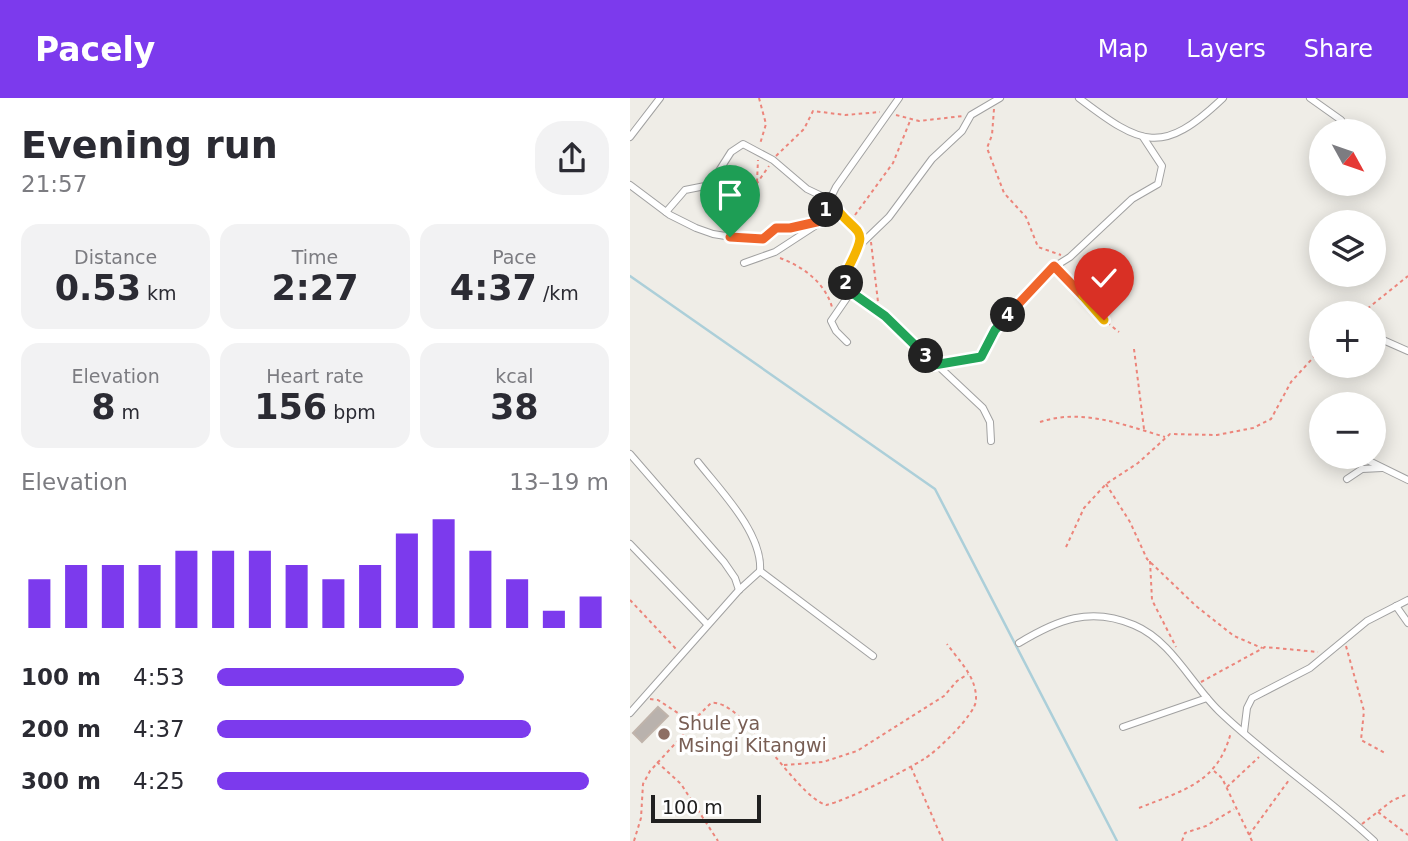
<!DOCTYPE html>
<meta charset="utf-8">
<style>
:root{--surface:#fff;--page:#f2f2f3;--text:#2b2b33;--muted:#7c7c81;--accent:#7c3aed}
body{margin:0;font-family:"DejaVu Sans",sans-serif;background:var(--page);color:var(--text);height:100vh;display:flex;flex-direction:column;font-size:26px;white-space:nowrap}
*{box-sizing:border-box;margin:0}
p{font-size:23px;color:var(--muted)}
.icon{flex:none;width:38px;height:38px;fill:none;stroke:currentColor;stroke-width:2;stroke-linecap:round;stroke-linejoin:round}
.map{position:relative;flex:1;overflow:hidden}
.drawer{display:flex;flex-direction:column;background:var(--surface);width:630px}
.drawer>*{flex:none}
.needle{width:46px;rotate:130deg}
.fabs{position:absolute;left:679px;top:21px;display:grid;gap:14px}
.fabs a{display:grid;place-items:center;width:77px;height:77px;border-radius:50%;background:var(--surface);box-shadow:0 4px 18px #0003;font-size:35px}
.scale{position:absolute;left:21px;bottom:18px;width:110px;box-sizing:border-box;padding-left:7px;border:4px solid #202020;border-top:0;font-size:19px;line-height:24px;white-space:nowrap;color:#202020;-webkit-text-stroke:5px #fff;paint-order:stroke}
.pin{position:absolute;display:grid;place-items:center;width:60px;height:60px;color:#fff;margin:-72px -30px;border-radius:50% 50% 50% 0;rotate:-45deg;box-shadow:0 0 7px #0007}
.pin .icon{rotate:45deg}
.km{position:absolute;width:35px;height:35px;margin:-18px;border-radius:50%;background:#222;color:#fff;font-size:19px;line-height:35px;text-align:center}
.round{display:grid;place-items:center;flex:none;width:74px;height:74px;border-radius:28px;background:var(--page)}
.overview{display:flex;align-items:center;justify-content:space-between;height:119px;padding:0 21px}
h1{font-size:38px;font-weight:700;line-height:52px}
.stats{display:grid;grid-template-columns:repeat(3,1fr);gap:10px;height:119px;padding:7px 21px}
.stats div{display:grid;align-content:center;border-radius:18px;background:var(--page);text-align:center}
.stats b{font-size:35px;font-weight:700}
.stats small{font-size:19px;font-weight:400}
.stats p{font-size:19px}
.chart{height:196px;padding:14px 21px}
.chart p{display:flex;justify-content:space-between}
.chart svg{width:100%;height:126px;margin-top:7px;stroke:var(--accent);stroke-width:6}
ul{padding:0 21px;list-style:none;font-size:23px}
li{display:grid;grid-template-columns:112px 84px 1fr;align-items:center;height:52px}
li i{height:18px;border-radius:9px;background:var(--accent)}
header{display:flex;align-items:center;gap:42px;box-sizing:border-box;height:98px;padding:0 35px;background:var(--accent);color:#fff}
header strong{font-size:33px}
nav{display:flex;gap:38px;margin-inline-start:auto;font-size:24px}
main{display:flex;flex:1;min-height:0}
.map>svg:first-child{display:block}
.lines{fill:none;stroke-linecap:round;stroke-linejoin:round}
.stream{stroke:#accfd9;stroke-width:2.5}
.building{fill:#b9b2ad;stroke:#c0b4ab;stroke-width:2}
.street-casing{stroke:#a1a1a1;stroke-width:8}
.path{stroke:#ec857b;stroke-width:2;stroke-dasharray:3.5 3.5;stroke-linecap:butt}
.street{stroke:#fff;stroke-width:6}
.split-1-casing{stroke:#fff;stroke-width:14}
.split-2-casing{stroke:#fff;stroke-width:14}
.split-3-casing{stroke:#fff;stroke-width:14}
.split-4-casing{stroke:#fff;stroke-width:14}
.split-5-casing{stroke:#fff;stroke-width:14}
.split-6-casing{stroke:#fff;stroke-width:14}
.split-1{stroke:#f0652b;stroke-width:9}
.split-2{stroke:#f5b400;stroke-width:9}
.split-3{stroke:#22a559;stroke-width:9}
.split-4{stroke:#22a559;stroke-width:9}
.split-5{stroke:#f0652b;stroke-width:9}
.split-6{stroke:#f5b400;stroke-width:9}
.education-dot{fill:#8d6e63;stroke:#fff;stroke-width:2.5}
.labels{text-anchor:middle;stroke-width:7;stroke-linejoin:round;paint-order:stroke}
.education-label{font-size:19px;fill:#785e54;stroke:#fff;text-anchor:start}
</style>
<header>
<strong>Pacely</strong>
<nav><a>Map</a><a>Layers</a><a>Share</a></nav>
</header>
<main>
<section class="drawer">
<div class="overview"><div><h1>Evening run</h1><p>21:57</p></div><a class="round"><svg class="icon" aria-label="share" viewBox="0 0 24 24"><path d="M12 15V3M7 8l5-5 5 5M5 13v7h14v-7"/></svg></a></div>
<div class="stats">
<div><p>Distance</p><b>0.53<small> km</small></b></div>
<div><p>Time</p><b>2:27</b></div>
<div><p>Pace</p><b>4:37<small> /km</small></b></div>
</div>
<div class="stats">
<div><p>Elevation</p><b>8<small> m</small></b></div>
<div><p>Heart rate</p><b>156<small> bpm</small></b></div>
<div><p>kcal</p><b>38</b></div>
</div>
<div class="chart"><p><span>Elevation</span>13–19 m</p>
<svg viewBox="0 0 160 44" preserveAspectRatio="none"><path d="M5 44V27M15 44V22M25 44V22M35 44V22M45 44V17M55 44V17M65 44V17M75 44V22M85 44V27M95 44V22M105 44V11M115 44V6M125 44V17M135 44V27M145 44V38M155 44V33"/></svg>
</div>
<ul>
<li><b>100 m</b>4:53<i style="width:63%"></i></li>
<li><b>200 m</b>4:37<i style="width:80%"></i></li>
<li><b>300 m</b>4:25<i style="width:95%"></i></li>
</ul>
</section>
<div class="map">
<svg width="778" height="743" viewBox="0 0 778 743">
<rect width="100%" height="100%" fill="#efede7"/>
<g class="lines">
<path class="stream" d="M0 178 305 391 487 743"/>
</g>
<path class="building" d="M28 609 38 618 12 644 3 635Z"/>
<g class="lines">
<g class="street-casing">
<g id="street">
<path d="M449 0C512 48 532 58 593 0"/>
<path d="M680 0 711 22"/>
<path d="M0 39 30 0"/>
<path d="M0 87 40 117 66 130 83 136 127 143 133 141 146 130H160L191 123"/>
<path d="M36 114 55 92 80 87 101 54 113 46 143 62 177 91 200 102 229 132C232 153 220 163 214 181L221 194 201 223 206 233 217 244"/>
<path d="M231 146 259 119 302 61 332 33 341 17 370 0"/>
<path d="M114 165 145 154 188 126 206 89 269 0"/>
<path d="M221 194 255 218 353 310 360 324 361 343"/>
<path d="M744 238 778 253"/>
<path d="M305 267 351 259 365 232 416 174 440 159 502 101 528 86 532 68 513 39"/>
<path d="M0 356 94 464 105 480 109 492"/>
<path d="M731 359 778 382"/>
<path d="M68 364C89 391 133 435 130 473"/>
<path d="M717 381 732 371 752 370"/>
<path d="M0 446 77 526"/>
<path d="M766 508 778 525"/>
<path d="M389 545C427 522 460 508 504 527 542 543 561 586 589 613 638 660 695 697 744 743"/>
<path d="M0 615 109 492 130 473 243 558"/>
<path d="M493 629 577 600"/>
<path d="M614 634 617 610 622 600 680 570 737 523 778 502"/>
</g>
</g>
<g class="path">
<path d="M129 0 136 26 130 46"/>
<path d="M364 11 362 37 357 50 374 95 396 119 408 149 431 157"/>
<path d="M266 17 289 23 333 18"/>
<path d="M146 58 174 31 183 13 215 17 250 14"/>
<path d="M127 84 128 62"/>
<path d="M225 117 263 65 280 23"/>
<path d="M94 132 139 68"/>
<path d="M241 144 248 204"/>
<path d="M150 160C174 169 195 185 202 209"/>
<path d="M429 174 474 222 489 234"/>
<path d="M732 215 778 178"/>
<path d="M504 251 514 331"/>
<path d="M410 324C451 310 495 327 535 339"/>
<path d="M476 386 500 424 517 461 566 508 604 538 632 550"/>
<path d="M436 449 454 410 476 386 508 365 540 336 587 337 623 330 641 321 661 284 691 251"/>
<path d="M520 463 522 502 546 549"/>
<path d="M0 502 47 552"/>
<path d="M716 548 734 613 731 642 755 655"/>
<path d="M571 584 635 549 688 554"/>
<path d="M20 601 28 602 60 623 65 621 81 605C113 600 163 696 196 707 218 702 273 674 294 661 306 654 346 616 346 602 347 579 329 563 317 546"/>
<path d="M27 664 51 686 88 743"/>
<path d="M154 667 193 664 227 653 314 598 327 583 338 576"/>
<path d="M281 669 313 743"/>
<path d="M584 673 592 680 622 743"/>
<path d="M597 689 629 659"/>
<path d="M509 710C554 692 588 685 601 634"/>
<path d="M748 714 778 737"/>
<path d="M732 726 763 702 778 696"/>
<path d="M619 737 659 682"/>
<path d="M4 743 11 720 13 686 20 673 53 637 60 623"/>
<path d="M552 743 555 735 576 728 604 711"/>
</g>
<use href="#street" class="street"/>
</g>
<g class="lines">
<g class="split-1-casing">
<path id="split-1" d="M100 139 133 141 146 130H160L191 123 196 112"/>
</g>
<g class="split-2-casing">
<path id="split-2" d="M196 112 200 102C227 143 244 122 214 178L216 185"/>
</g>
<g class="split-3-casing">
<path id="split-3" d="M216 185 221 194 255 218 296 258"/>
</g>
<g class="split-4-casing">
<path id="split-4" d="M296 258 304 267 351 259 365 232 378 217"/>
</g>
<g class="split-5-casing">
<path id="split-5" d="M378 217 424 168 453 198"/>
</g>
<g class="split-6-casing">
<path id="split-6" d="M453 198 474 222"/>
</g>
<use href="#split-1" class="split-1"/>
<use href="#split-2" class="split-2"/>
<use href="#split-3" class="split-3"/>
<use href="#split-4" class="split-4"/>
<use href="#split-5" class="split-5"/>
<use href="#split-6" class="split-6"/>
</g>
<circle class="education-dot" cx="34" cy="636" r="7"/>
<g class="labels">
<g class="education-label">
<text x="48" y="632">Shule ya<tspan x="48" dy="22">Msingi Kitangwi</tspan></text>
</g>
</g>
</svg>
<div class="fabs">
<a><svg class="needle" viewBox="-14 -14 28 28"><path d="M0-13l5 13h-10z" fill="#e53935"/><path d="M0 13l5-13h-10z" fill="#7c7c81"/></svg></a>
<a><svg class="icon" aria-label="layers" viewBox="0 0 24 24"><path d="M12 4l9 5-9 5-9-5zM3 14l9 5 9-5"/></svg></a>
<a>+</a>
<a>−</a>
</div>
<div class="scale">100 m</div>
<div class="pin" style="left:100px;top:139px;background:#1e9e55"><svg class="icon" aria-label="arrive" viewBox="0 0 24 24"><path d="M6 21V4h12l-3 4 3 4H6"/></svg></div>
<div class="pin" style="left:474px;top:222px;background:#d93025"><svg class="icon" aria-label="check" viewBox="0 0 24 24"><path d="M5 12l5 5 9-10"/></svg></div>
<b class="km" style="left:196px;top:112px">1</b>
<b class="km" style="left:216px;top:185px">2</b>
<b class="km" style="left:296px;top:258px">3</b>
<b class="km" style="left:378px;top:217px">4</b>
</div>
</main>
